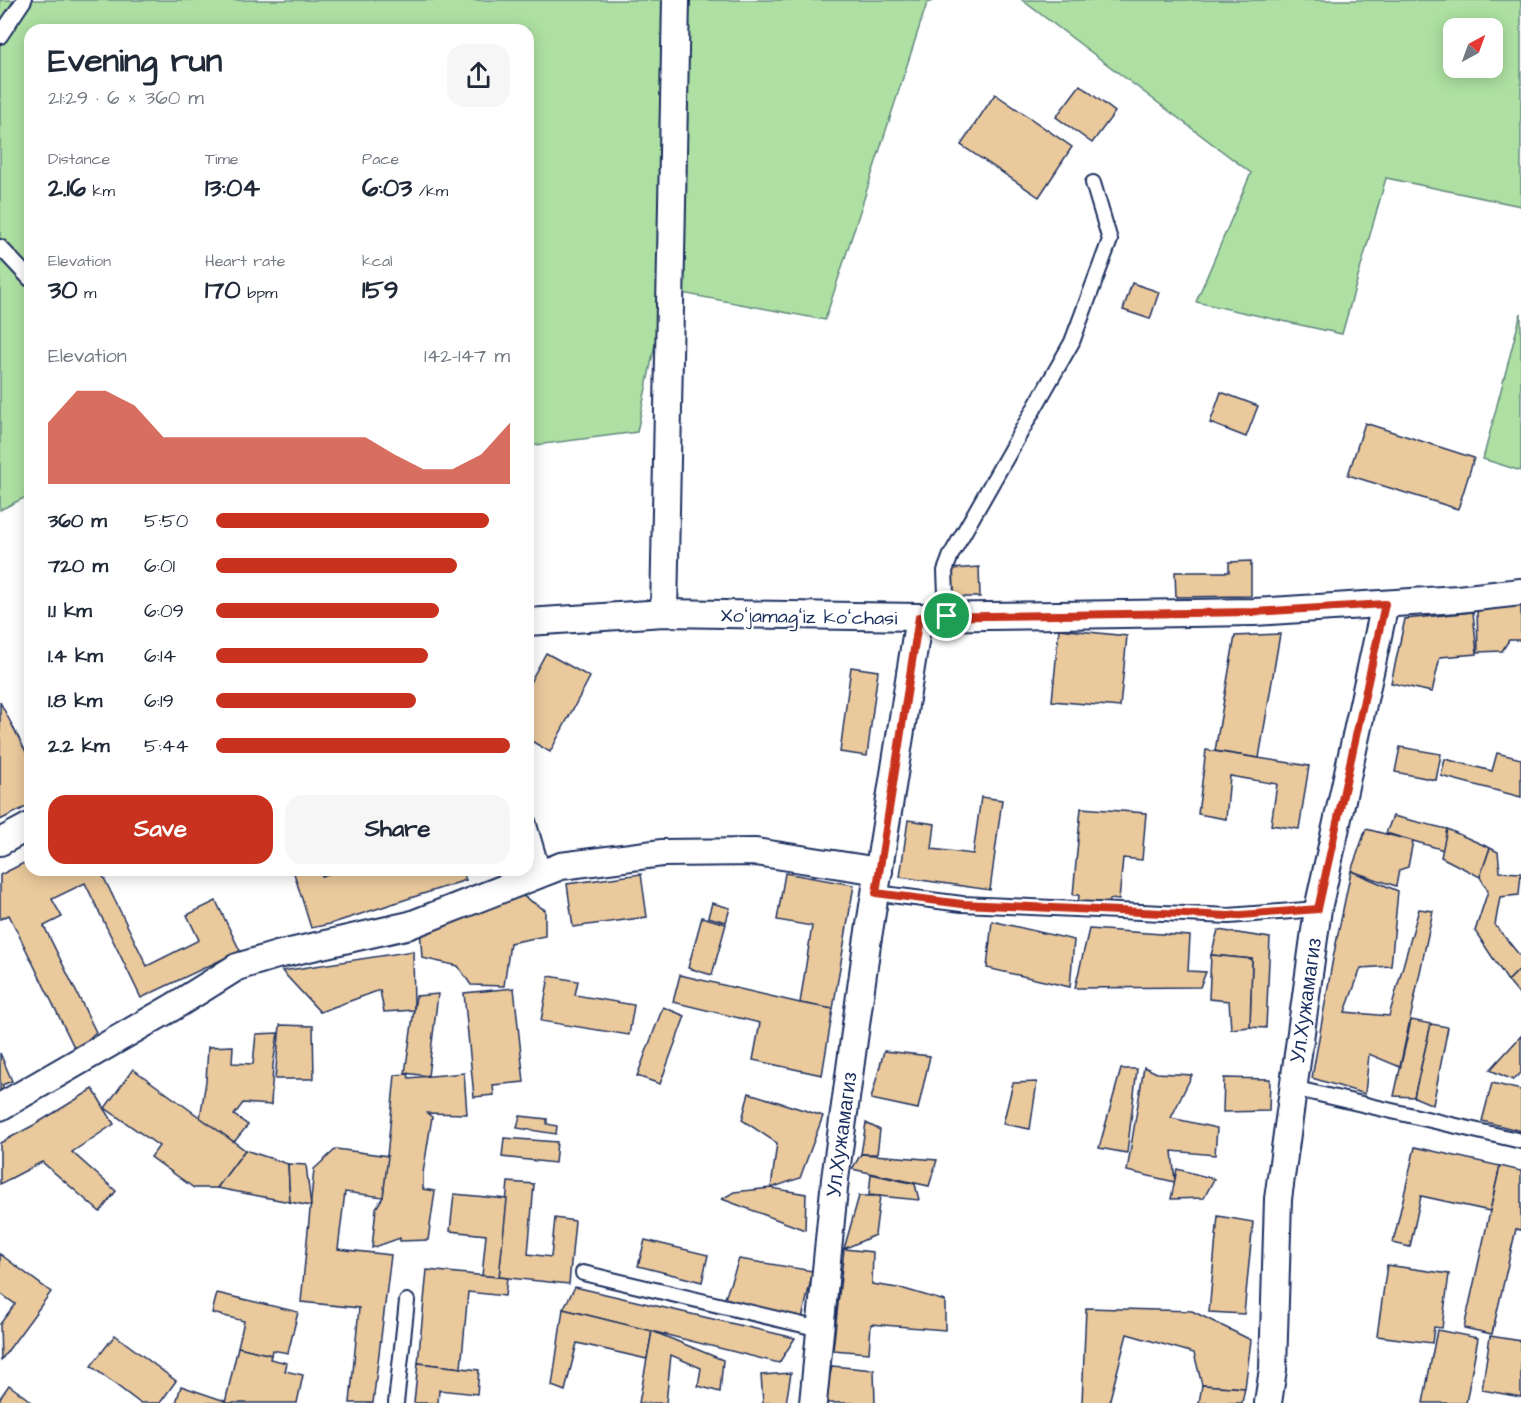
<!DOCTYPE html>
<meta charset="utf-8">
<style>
:root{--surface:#fff;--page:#f6f6f7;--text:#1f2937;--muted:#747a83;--accent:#c8321e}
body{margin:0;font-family:"Architects Daughter",sans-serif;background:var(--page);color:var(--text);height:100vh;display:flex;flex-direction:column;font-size:22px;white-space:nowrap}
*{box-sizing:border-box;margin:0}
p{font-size:20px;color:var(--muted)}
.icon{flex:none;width:33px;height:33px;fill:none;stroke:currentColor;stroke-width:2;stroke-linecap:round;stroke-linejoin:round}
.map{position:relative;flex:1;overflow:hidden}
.details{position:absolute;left:24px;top:24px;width:510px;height:852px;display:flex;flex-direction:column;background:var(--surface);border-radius:18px;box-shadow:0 3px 15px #0003}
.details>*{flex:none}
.needle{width:39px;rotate:41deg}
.buttons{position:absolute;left:1443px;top:18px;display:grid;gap:12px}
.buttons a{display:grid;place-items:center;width:60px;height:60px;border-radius:12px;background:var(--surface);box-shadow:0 3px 15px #0003;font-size:30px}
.pin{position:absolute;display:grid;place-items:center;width:51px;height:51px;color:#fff;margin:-26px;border:3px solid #fff;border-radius:50%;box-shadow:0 2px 6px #0007}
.round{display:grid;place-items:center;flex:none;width:63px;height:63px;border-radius:18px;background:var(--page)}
.summary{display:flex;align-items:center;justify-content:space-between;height:102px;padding:0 24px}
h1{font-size:33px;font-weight:700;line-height:45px}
.stats{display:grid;grid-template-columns:repeat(3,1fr);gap:9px;height:102px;padding:6px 24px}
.stats div{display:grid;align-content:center}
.stats b{font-size:26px;font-weight:700}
.stats small{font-size:16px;font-weight:400}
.stats p{font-size:16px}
.chart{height:168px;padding:12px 24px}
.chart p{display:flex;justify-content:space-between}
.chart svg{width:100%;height:108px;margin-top:6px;fill:var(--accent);opacity:.7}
.cta{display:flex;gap:12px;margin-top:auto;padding:12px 24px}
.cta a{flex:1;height:69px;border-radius:18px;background:var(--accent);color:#fff;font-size:24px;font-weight:700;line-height:69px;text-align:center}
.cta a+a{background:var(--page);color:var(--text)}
ul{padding:0 24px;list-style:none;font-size:20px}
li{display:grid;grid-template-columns:96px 72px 1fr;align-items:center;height:45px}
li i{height:15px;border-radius:8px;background:var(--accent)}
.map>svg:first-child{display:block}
.green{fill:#ade0a2;stroke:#648880;stroke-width:1.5;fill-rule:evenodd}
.building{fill:#eac99c;stroke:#1b2f5e;stroke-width:1.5}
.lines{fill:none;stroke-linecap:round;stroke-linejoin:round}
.lane-casing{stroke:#1b2f5e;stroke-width:18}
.street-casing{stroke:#1b2f5e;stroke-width:30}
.lane{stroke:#fff;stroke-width:14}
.street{stroke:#fff;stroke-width:26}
.route-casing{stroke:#fff;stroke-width:12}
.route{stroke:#c8321e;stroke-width:8}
.labels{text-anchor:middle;stroke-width:4.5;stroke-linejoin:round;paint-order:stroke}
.street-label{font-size:20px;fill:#1b2f5e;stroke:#fff}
</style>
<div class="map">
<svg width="1521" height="1403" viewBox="0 0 1521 1403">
<rect width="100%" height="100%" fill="#fff"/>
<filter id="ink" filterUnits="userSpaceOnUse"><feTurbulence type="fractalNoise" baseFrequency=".0167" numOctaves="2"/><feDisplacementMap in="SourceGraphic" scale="12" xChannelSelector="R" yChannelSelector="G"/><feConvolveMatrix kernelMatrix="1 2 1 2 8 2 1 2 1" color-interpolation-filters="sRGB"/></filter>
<g filter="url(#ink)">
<g class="green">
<path d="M0 0H935L927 3 825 320 666 290 637 432 528 446V30H30V495L0 510Z"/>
<path d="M1022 0H1521V206L1386 178 1342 334 1196 302 1251 173ZM1454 28H1492V68H1454Z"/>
<path d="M1521 313V471L1483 459Z"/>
</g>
<g class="building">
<path d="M1080 85 1115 112 1092 143 1056 117Z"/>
<path d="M995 94 1072 147 1039 197 961 145Z"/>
<path d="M1132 283 1159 292 1150 319 1123 310Z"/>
<path d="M1221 392 1258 406 1246 437 1210 423Z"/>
<path d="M1365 423 1474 458 1458 509 1348 475Z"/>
<path d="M1251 561V596L1176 597 1175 572H1229V562Z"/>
<path d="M979 567 980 597H952L951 569Z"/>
<path d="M1521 605V640H1509L1502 651 1478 652 1477 607Z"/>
<path d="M1473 612 1477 654 1440 657 1432 692 1391 683 1405 619Z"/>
<path d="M1059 629 1127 636 1120 707 1052 701Z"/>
<path d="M1280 634 1259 758 1215 751 1235 636Z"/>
<path d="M546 653 590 677 550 752 528 739V686Z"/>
<path d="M851 667 878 671 867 756 840 752Z"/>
<path d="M0 702 27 754 30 752V805L0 820Z"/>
<path d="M1400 747 1441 754 1436 780 1395 772Z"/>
<path d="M1206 750 1309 766 1299 829 1271 825 1277 784 1230 776 1226 819 1198 814Z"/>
<path d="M1497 753 1521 759V797L1441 776 1445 759 1492 771Z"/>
<path d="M981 797 1002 800 990 890 900 877 908 820 935 824 932 849 973 854Z"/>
<path d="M1081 808 1146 813 1142 860 1123 858 1119 900 1110 899 1109 908 1078 905 1079 895H1073Z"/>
<path d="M1393 816 1447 829 1444 850 1386 833Z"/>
<path d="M1366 829 1413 841 1408 867 1399 870 1396 886 1351 871Z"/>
<path d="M1447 829 1490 848 1480 877 1441 857Z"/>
<path d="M1490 848 1498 852 1500 872 1521 873 1519 895 1500 897 1495 925 1521 957V968L1508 981 1475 931 1488 891 1480 877Z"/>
<path d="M30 860V870H100L147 966 199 940 187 915 216 901 240 951 141 998 85 883 52 899 62 917 44 926 96 1032 76 1051 9 915 0 919V875Z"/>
<path d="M293 870H321L322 876 340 870H462L466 880 330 924 311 928Z"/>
<path d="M1351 871 1398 891 1391 966 1361 968 1345 1012 1389 1016 1419 909 1433 911 1400 1067 1369 1054 1365 1094 1312 1078 1333 958Z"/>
<path d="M785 873 854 885 833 1009 800 1003 812 926 777 920Z"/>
<path d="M641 874 647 917 573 927 567 884Z"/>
<path d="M523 896 545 910V936L510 943 504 986 471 985 458 966 422 958 420 927 479 912Z"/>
<path d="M712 903 730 908 726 922 708 917Z"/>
<path d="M702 917 726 924 712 975 688 968Z"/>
<path d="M992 921 1074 940 1070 987 987 968Z"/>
<path d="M1089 929 1190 936 1188 971 1206 972 1200 987 1075 988Z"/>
<path d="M1218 930 1270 938 1266 1028 1250 1027 1252 959 1211 955Z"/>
<path d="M413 951 414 1010 384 1012 380 990 320 1012 282 971Z"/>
<path d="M1211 955 1252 959 1250 1027 1231 1029 1229 1001 1209 999Z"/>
<path d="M1521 968V997L1508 981Z"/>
<path d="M680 975 800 1003 833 1009 822 1075 753 1060 760 1023 673 1002Z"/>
<path d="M549 976 578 981 575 995 634 1005 629 1035 541 1021Z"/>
<path d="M514 988 524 1082 493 1085 494 1095 474 1097 464 993Z"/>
<path d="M438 994 428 1076 405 1073 416 996Z"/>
<path d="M663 1007 685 1016 660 1084 637 1076Z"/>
<path d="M1411 1020 1431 1024 1414 1097 1394 1096Z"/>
<path d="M1431 1024 1448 1027 1433 1105 1414 1097Z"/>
<path d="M280 1025 313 1026 314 1079H275Z"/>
<path d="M278 1033 273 1065 271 1105 243 1103 234 1115 248 1125 234 1142 200 1118 206 1081 208 1047 233 1046 232 1063 253 1064 256 1034Z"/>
<path d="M1521 1036V1073L1513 1080 1490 1070Z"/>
<path d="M884 1051 930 1056 918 1109 871 1099Z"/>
<path d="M0 1053 12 1081 2 1085 6 1096 0 1098Z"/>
<path d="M1144 1067 1157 1073 1192 1075 1171 1118 1217 1128 1215 1155 1172 1151 1175 1182 1127 1171Z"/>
<path d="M133 1069 245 1150 217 1188H194L151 1157 159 1146 105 1108Z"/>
<path d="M1121 1069H1137L1127 1153 1099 1148Z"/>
<path d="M464 1073 467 1114 427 1113 432 1117 423 1173V1189L435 1191 428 1240 400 1241V1238L372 1248 376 1208 383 1197 395 1075 408 1074 409 1078Z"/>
<path d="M1224 1078 1270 1079 1269 1111 1223 1112Z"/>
<path d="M1037 1082 1030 1129 1003 1124 1013 1083Z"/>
<path d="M1492 1083 1521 1090V1131L1482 1121Z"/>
<path d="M93 1089 114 1124 72 1152 116 1191 100 1212 42 1162 0 1184V1143L34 1125Z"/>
<path d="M749 1093 823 1116 800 1178 771 1188 777 1143 742 1120Z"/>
<path d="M520 1116 547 1119V1124L557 1126 556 1134 517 1128Z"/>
<path d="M866 1123 880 1130 877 1154H861Z"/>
<path d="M504 1138 557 1142 555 1163 502 1157Z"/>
<path d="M1415 1147 1500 1166 1490 1211 1421 1196 1410 1247 1393 1243Z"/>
<path d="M336 1149 388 1156 383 1197 345 1192 338 1249 391 1255 373 1403H350L359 1308 301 1302 314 1169Z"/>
<path d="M245 1150 288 1164 290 1202 217 1188Z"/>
<path d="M861 1154 937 1160 929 1186 852 1169Z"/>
<path d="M288 1164 306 1165 311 1206 290 1202Z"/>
<path d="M1500 1166 1521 1171V1230L1516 1229 1492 1334 1464 1328Z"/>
<path d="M1177 1169 1214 1179 1204 1198 1171 1199Z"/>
<path d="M871 1174 915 1184 919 1200 869 1195Z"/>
<path d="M508 1182 534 1184 528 1254 551 1257 555 1218 575 1221 569 1284 499 1277Z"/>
<path d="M771 1188 806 1194 805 1230 722 1199 734 1192Z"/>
<path d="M454 1194 507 1199 499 1277 482 1276 486 1235 450 1231Z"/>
<path d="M859 1196H880L875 1235 844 1249Z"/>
<path d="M1218 1216 1253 1222 1244 1314 1209 1312Z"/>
<path d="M645 1240 708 1255 702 1282 638 1266Z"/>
<path d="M844 1249 873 1252 872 1284 904 1289 945 1301V1330L871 1324 869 1353 833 1350Z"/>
<path d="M0 1254 51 1292 1 1360 0 1324 15 1304 0 1293Z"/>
<path d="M739 1259 813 1271 802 1319 725 1298Z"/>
<path d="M1387 1265 1449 1274 1442 1328 1434 1327 1432 1343 1377 1336Z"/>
<path d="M427 1270 507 1278 505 1296 468 1292 461 1368 418 1363Z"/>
<path d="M575 1287 730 1323 795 1338 779 1363 563 1309Z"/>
<path d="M217 1293 298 1312 288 1353 272 1350 271 1355 238 1347 244 1321 212 1313Z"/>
<path d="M1086 1308 1192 1311 1251 1340 1245 1388 1202 1385 1194 1353 1127 1334 1109 1403H1082Z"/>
<path d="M563 1309 652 1331 647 1359 577 1343 565 1391 552 1386Z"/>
<path d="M1437 1330 1478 1338 1466 1403H1423Z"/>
<path d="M652 1331 723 1360 720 1392 698 1386 701 1368 671 1355 666 1403H639Z"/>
<path d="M115 1335 176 1381 160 1403H140L91 1366Z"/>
<path d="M1490 1336 1521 1341V1397L1482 1390Z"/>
<path d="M238 1347 271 1355 270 1359 287 1363 285 1371 303 1375 297 1403H225Z"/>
<path d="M418 1363 479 1370 477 1394 439 1390 438 1403H414Z"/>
<path d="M832 1366 874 1370 875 1403H824Z"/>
<path d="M791 1373 786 1403H763L761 1375Z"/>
<path d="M9 1385 33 1403H0V1398Z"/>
<path d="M1202 1385 1245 1388 1242 1403H1199Z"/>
<path d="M181 1386 225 1401V1403H176Z"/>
</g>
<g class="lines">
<g class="lane-casing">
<g id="lane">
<path d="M0 36 24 0"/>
<path d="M0 247 30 279"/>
<path d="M947 617 945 571 951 555 1072 342 1110 240 1093 183"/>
<path d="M528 821 543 872"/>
<path d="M876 893 962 904 1229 916 1318 909"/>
<path d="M1293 1088 1521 1141"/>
<path d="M583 1273 820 1329"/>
<path d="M396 1403 407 1301"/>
</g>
</g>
<g class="street-casing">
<g id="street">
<path d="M664 613 676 0"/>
<path d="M528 622 664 613 919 617 1254 612 1458 599 1521 592"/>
<path d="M0 842 30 826"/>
<path d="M0 1107 173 1007 237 967 277 955 410 925 561 866 662 853 756 852 879 871"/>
<path id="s1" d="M813 1403 835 1179 867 944 919 617"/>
<path id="s2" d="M1268 1403 1273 1369 1278 1199 1318 909 1385 604"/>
</g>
</g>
<use href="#lane" class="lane"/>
<use href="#street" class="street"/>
</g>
</g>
<g class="lines" filter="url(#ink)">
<g class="route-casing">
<path id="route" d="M1385 604 1318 909 1229 916 962 904 876 893 919 617 1254 612Z"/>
</g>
<use href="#route" class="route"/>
</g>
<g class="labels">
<g class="street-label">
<text transform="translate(809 616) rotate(1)" y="7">Xoʻjamagʻiz koʻchasi</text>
<text dy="7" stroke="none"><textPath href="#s2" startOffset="405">Ул.Хужамагиз</textPath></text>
<text dy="7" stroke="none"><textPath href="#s1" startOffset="270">Ул.Хужамагиз</textPath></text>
</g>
</g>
</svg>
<div class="buttons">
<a><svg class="needle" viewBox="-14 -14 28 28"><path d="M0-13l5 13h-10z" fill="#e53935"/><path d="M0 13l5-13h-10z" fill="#747a83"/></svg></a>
</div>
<div class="pin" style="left:947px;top:616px;background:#1e9e55"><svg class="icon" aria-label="arrive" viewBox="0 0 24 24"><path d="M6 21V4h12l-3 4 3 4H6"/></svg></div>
<section class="details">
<div class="summary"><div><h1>Evening run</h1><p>21:29 · 6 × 360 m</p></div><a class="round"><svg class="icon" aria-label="share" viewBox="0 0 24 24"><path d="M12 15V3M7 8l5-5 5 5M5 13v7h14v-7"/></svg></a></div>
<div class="stats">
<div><p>Distance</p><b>2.16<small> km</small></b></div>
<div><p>Time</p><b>13:04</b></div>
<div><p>Pace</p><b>6:03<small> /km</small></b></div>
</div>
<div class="stats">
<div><p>Elevation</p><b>30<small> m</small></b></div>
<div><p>Heart rate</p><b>170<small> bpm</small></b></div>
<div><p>kcal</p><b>159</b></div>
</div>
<div class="chart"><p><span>Elevation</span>142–147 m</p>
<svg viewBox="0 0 160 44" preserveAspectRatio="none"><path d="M0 44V19L10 6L20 6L30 12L40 25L50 25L60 25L70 25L80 25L90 25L100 25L110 25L120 32L130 38L140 38L150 32L160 19V44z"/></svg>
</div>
<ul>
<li><b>360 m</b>5:50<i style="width:93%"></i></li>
<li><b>720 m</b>6:01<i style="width:82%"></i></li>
<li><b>1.1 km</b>6:09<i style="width:76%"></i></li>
<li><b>1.4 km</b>6:14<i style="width:72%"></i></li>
<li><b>1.8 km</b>6:19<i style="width:68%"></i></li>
<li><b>2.2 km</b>5:44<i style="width:100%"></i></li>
</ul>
<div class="cta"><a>Save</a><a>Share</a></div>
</section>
</div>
